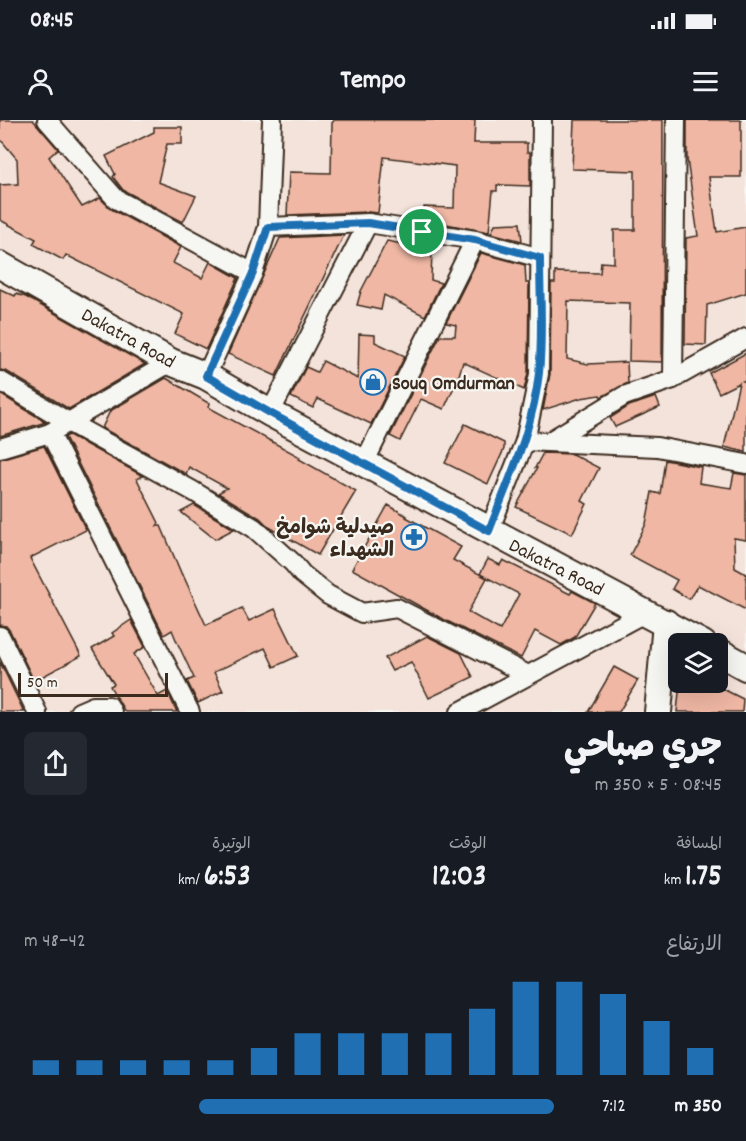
<!DOCTYPE html>
<html lang="ar">
<meta charset="utf-8">
<style>
:root{--surface:#171b24;--page:#242831;--text:#f1f3f6;--muted:#9ea1a6;--accent:#1f6fb2}
body{margin:0;font-family:Dekko,"Playpen Sans Arabic",sans-serif;background:var(--page);color:var(--text);direction:rtl;height:100vh;display:flex;flex-direction:column;font-size:22px;white-space:nowrap}
*{box-sizing:border-box;margin:0}
p{font-size:20px;color:var(--muted)}
.icon{flex:none;width:33px;height:33px;fill:none;stroke:currentColor;stroke-width:2;stroke-linecap:round;stroke-linejoin:round}
.map{position:relative;height:592px;overflow:hidden;direction:ltr}
.sheet{display:flex;flex-direction:column;background:var(--surface);flex:1}
.sheet>*{flex:none}
.tools{position:absolute;left:668px;top:513px;display:grid;gap:12px}
.tools a{display:grid;place-items:center;width:60px;height:60px;border-radius:9px;background:var(--surface);box-shadow:0 6px 24px #0002;font-size:30px}
.scale{position:absolute;left:18px;bottom:15px;width:150px;box-sizing:border-box;padding-left:6px;border:3px solid #3b2a1e;border-top:0;font-size:16px;line-height:21px;white-space:nowrap;color:#3b2a1e;-webkit-text-stroke:4px #f6f6f2;paint-order:stroke}
.pin{position:absolute;display:grid;place-items:center;width:51px;height:51px;color:#fff;margin:-26px;border:3px solid #fff;border-radius:50%;box-shadow:0 2px 6px #0007}
.round{display:grid;place-items:center;flex:none;width:63px;height:63px;border-radius:9px;background:var(--page)}
.headline{display:flex;align-items:center;justify-content:space-between;height:102px;padding:0 24px}
h1{font-size:33px;font-weight:800;line-height:45px}
.stats{display:grid;grid-template-columns:repeat(3,1fr);gap:9px;height:102px;padding:6px 24px}
.stats div{display:grid;align-content:center}
.stats b{font-size:30px;font-weight:800}
.stats small{font-size:16px;font-weight:400}
.stats p{font-size:16px}
.chart{height:168px;padding:12px 24px}
.chart p{display:flex;justify-content:space-between}
.chart svg{width:100%;height:108px;margin-top:6px;stroke:var(--accent);stroke-width:6}
ul{padding:0 24px;list-style:none;font-size:20px}
li{display:grid;grid-template-columns:96px 72px 1fr;align-items:center;height:45px}
li i{height:15px;border-radius:8px;background:var(--accent)}
.status{display:flex;justify-content:space-between;align-items:center;height:42px;padding:0 30px;background:var(--surface);direction:ltr}
.status svg{height:16px;fill:currentColor}
header{display:flex;justify-content:space-between;align-items:center;height:78px;padding:0 24px;background:var(--surface);font-size:27px;font-weight:800}
.map>svg:first-child{display:block}
.built{fill:#f4e3db;fill-rule:evenodd}
.building{fill:#efb7a4;stroke:#3b2a1e;stroke-width:1.5}
.lines{fill:none;stroke-linecap:round;stroke-linejoin:round}
.street-casing{stroke:#3b2a1e;stroke-width:22}
.secondary-casing{stroke:#3b2a1e;stroke-width:30}
.street{stroke:#f6f6f2;stroke-width:18}
.secondary{stroke:#f6f6f2;stroke-width:26}
.route-casing{stroke:#fff;stroke-width:12}
.route{stroke:#1f6fb2;stroke-width:8}
.labels{text-anchor:middle;stroke-width:4.5;stroke-linejoin:round;paint-order:stroke}
.street-label{font-size:20px;fill:#3b2a1e;stroke:#f6f6f2}
.poi-label{font-size:20px;font-weight:bold;fill:#3b2a1e;stroke:#f6f6f2;text-anchor:start}
</style>
<div class="status"><b>08:45</b><svg viewBox="0 0 49 12"><path d="M0 12V9h3v3zM5 12V6h3v6zM10 12V3h3v9zM15 12V0h3v12zM26 1h20v11H26zM47 4h2v5h-2z"/></svg></div>
<header><svg class="icon" aria-label="menu" viewBox="0 0 24 24"><path d="M4 6h16M4 12h16M4 18h16"/></svg>Tempo<svg class="icon" aria-label="person" viewBox="0 0 24 24"><circle cx="12" cy="8" r="4"/><path d="M4 21q1-7 8-7t8 7"/></svg></header>
<div class="map">
<svg width="746" height="592" viewBox="0 0 746 592">
<rect width="100%" height="100%" fill="#f6f6f2"/>
<filter id="ink" filterUnits="userSpaceOnUse"><feTurbulence type="fractalNoise" baseFrequency=".0167" numOctaves="2"/><feDisplacementMap in="SourceGraphic" scale="12" xChannelSelector="R" yChannelSelector="G"/><feConvolveMatrix kernelMatrix="1 2 1 2 8 2 1 2 1" color-interpolation-filters="sRGB"/></filter>
<g filter="url(#ink)">
<path class="built" d="M0 0H746V592H0ZM678 524H717V562H678Z"/>
<g class="building">
<path d="M0 0H33L58 29 49 37 82 87 100 78 111 89 181 127 173 143 202 158 210 142 238 158 206 229 175 214 184 194 66 135 63 140 33 124 36 119 0 100V65L18 64 17 39 0 19Z"/>
<path d="M334 0H475L474 23H527V32H530V66L497 65V71H493L489 112 424 100V87L454 88 455 46 384 37 378 93 368 92 287 95 289 52 331 53 332 3Z"/>
<path d="M574 0H663L662 242 629 241 630 183 568 181 567 239 588 244 627 242 628 263 601 277 600 275 581 278 543 290 550 254 551 163H555V152L600 153 601 142 614 143V110H635V51L572 49Z"/>
<path d="M687 0H741V57H709L717 112 746 107V173L707 185 706 225 685 224 686 118 698 116 687 39Z"/>
<path d="M154 7H182V24H167L158 62 196 76 183 102 123 70 113 57 115 54 106 36 154 12Z"/>
<path d="M520 103 522 121 491 113 495 104Z"/>
<path d="M344 115 276 256 228 234 280 118Z"/>
<path d="M387 121 432 130 431 160 441 163 425 196 384 175 381 190 357 185 361 171Z"/>
<path d="M481 133 525 145 526 163H529L528 253 524 270 463 242 456 265H455L444 289 421 279 400 321 390 316 440 216H455L456 205 446 203Z"/>
<path d="M0 169 15 176 16 174 26 177 145 244 69 289 6 251 0 250Z"/>
<path d="M359 214 375 215V222L405 236 371 304 318 279 313 288 291 277 306 247 317 252 323 241 358 259Z"/>
<path d="M746 233V260L743 261 746 262V332L724 327 739 263 719 273 709 253Z"/>
<path d="M166 258 210 284 208 287 300 337 299 339 356 371 318 435 269 407 260 398 218 373 227 368 189 347 186 354 102 308 110 291Z"/>
<path d="M0 274 46 302 0 316Z"/>
<path d="M656 277 660 287 615 307 610 298 629 286Z"/>
<path d="M465 304 504 323V329L488 364 445 343Z"/>
<path d="M69 315 143 356 137 359 159 403 157 406H161L182 455H183L206 505 242 488 249 501 275 489 298 536 274 547 265 528 214 552 223 571 198 583 187 561 194 558 177 522 172 510 164 515 65 317Z"/>
<path d="M44 326 86 410 30 438 81 536 34 561 10 511 6 506 0 505V339Z"/>
<path d="M543 333 572 334 599 348 582 381 587 384 572 414 516 387 537 348H535Z"/>
<path d="M665 340 701 347 699 363 731 368 734 353 746 355V420L734 418 735 448 746 454V490L698 465 689 479 672 469 677 460 630 435 646 404 652 372 660 374Z"/>
<path d="M194 385 234 409 215 419 181 392Z"/>
<path d="M388 385 407 396 406 397 461 427 453 440 487 458 468 492 500 510 519 474 480 454 488 439 500 445 503 440 570 474 572 471 595 483 575 517 561 525 535 511 521 538 441 498 352 449Z"/>
<path d="M131 500 145 527 134 534 158 576 167 571 177 592H125L110 566 114 564 92 529 114 516 112 513Z"/>
<path d="M427 516 461 533 473 557 429 578 411 542 392 551 385 538Z"/>
<path d="M0 542 24 592H0Z"/>
<path d="M614 547 638 560 619 592H588Z"/>
<path d="M680 562H709L743 579 742 592H677Z"/>
</g>
<g class="lines">
<g class="street-casing">
<g id="street">
<path d="M47 0 116 79 253 153"/>
<path d="M268 107 272 0"/>
<path d="M206 256 253 153 268 107 368 103 475 120 540 138"/>
<path d="M673 259 676 0"/>
<path d="M0 261 70 303 193 371 254 408 293 443 302 454 328 475 362 493 397 488 528 555"/>
<path d="M270 293 368 103"/>
<path d="M50 313 190 592"/>
<path d="M525 321 657 327 746 344"/>
<path d="M550 321 624 276 673 259 746 218"/>
<path d="M0 328 50 313 171 242"/>
<path d="M364 343 475 120"/>
<path d="M489 411 525 321 539 254 542 0"/>
<path d="M0 516 37 592"/>
<path d="M79 592 93 586H109L112 592"/>
<path d="M460 592 646 492"/>
</g>
</g>
<g class="secondary-casing">
<g id="secondary">
<path d="M0 145 171 242 206 256 270 293 703 524"/>
<path d="M717 531 746 547"/>
<path d="M658 592 666 503"/>
</g>
</g>
<use href="#street" class="street"/>
<use href="#secondary" class="secondary"/>
</g>
</g>
<g class="lines" filter="url(#ink)">
<g class="route-casing">
<path id="route" d="M368 103 475 120 540 138C540 176 543 215 539 253 533 309 509 359 489 411L270 293 206 256 253 153 268 107Z"/>
</g>
<use href="#route" class="route"/>
</g>
<defs>
<g id="shop-ring" transform="scale(1.35)"><circle r="9.5" fill="#f6f6f2" stroke="#1f6fb2" stroke-width="1.5"/><path d="M-5-2.5h2.3a2.7 3.5 0 0 1 5.4 0H5L5.5 6h-11ZM-1.5-2.5h3a1.5 2.3 0 0 0-3 0Z" fill="#1f6fb2"/></g>
<g id="pharmacy-ring" transform="scale(1.35)"><circle r="9.5" fill="#f6f6f2" stroke="#1f6fb2" stroke-width="1.5"/><path d="M-2-6h4v4h4v4h-4v4h-4v-4h-4v-4h4Z" fill="#1f6fb2"/></g>
</defs>
<g fill-rule="evenodd">
<use href="#shop-ring" x="373" y="262"/>
<use href="#pharmacy-ring" x="414" y="417"/>
</g>
<g class="labels">
<g class="street-label">
<text transform="translate(129 217) rotate(29)" y="7">Dakatra Road</text>
<text transform="translate(557 446) rotate(27)" y="7">Dakatra Road</text>
</g>
<g class="poi-label">
<text x="392" y="269">Souq Omdurman</text>
<text x="394" y="413" text-anchor="end">صيدلية شوامخ<tspan x="394" dy="23">الشهداء</tspan></text>
</g>
</g>
</svg>
<div class="tools">
<a><svg class="icon" aria-label="layers" viewBox="0 0 24 24"><path d="M12 4l9 5-9 5-9-5zM3 14l9 5 9-5"/></svg></a>
</div>
<div class="scale">50 m</div>
<div class="pin" style="left:422px;top:112px;background:#1e9e55"><svg class="icon" aria-label="arrive" viewBox="0 0 24 24"><path d="M6 21V4h12l-3 4 3 4H6"/></svg></div>
</div>
<section class="sheet">
<div class="headline"><div><h1>جري صباحي</h1><p>08:45 · 5 × 350 m</p></div><a class="round"><svg class="icon" aria-label="share" viewBox="0 0 24 24"><path d="M12 15V3M7 8l5-5 5 5M5 13v7h14v-7"/></svg></a></div>
<div class="stats">
<div><p>المسافة</p><b>1.75<small> km</small></b></div>
<div><p>الوقت</p><b>12:03</b></div>
<div><p>الوتيرة</p><b>6:53<small> /km</small></b></div>
</div>
<div class="chart"><p><span>الارتفاع</span>42–48 m</p>
<svg viewBox="0 0 160 44" preserveAspectRatio="none"><path d="M5 44V38M15 44V38M25 44V38M35 44V38M45 44V38M55 44V33M65 44V27M75 44V27M85 44V27M95 44V27M105 44V17M115 44V6M125 44V6M135 44V11M145 44V22M155 44V33"/></svg>
</div>
<ul>
<li><b>350 m</b>7:12<i style="width:67%"></i></li>
</ul>
</section>
